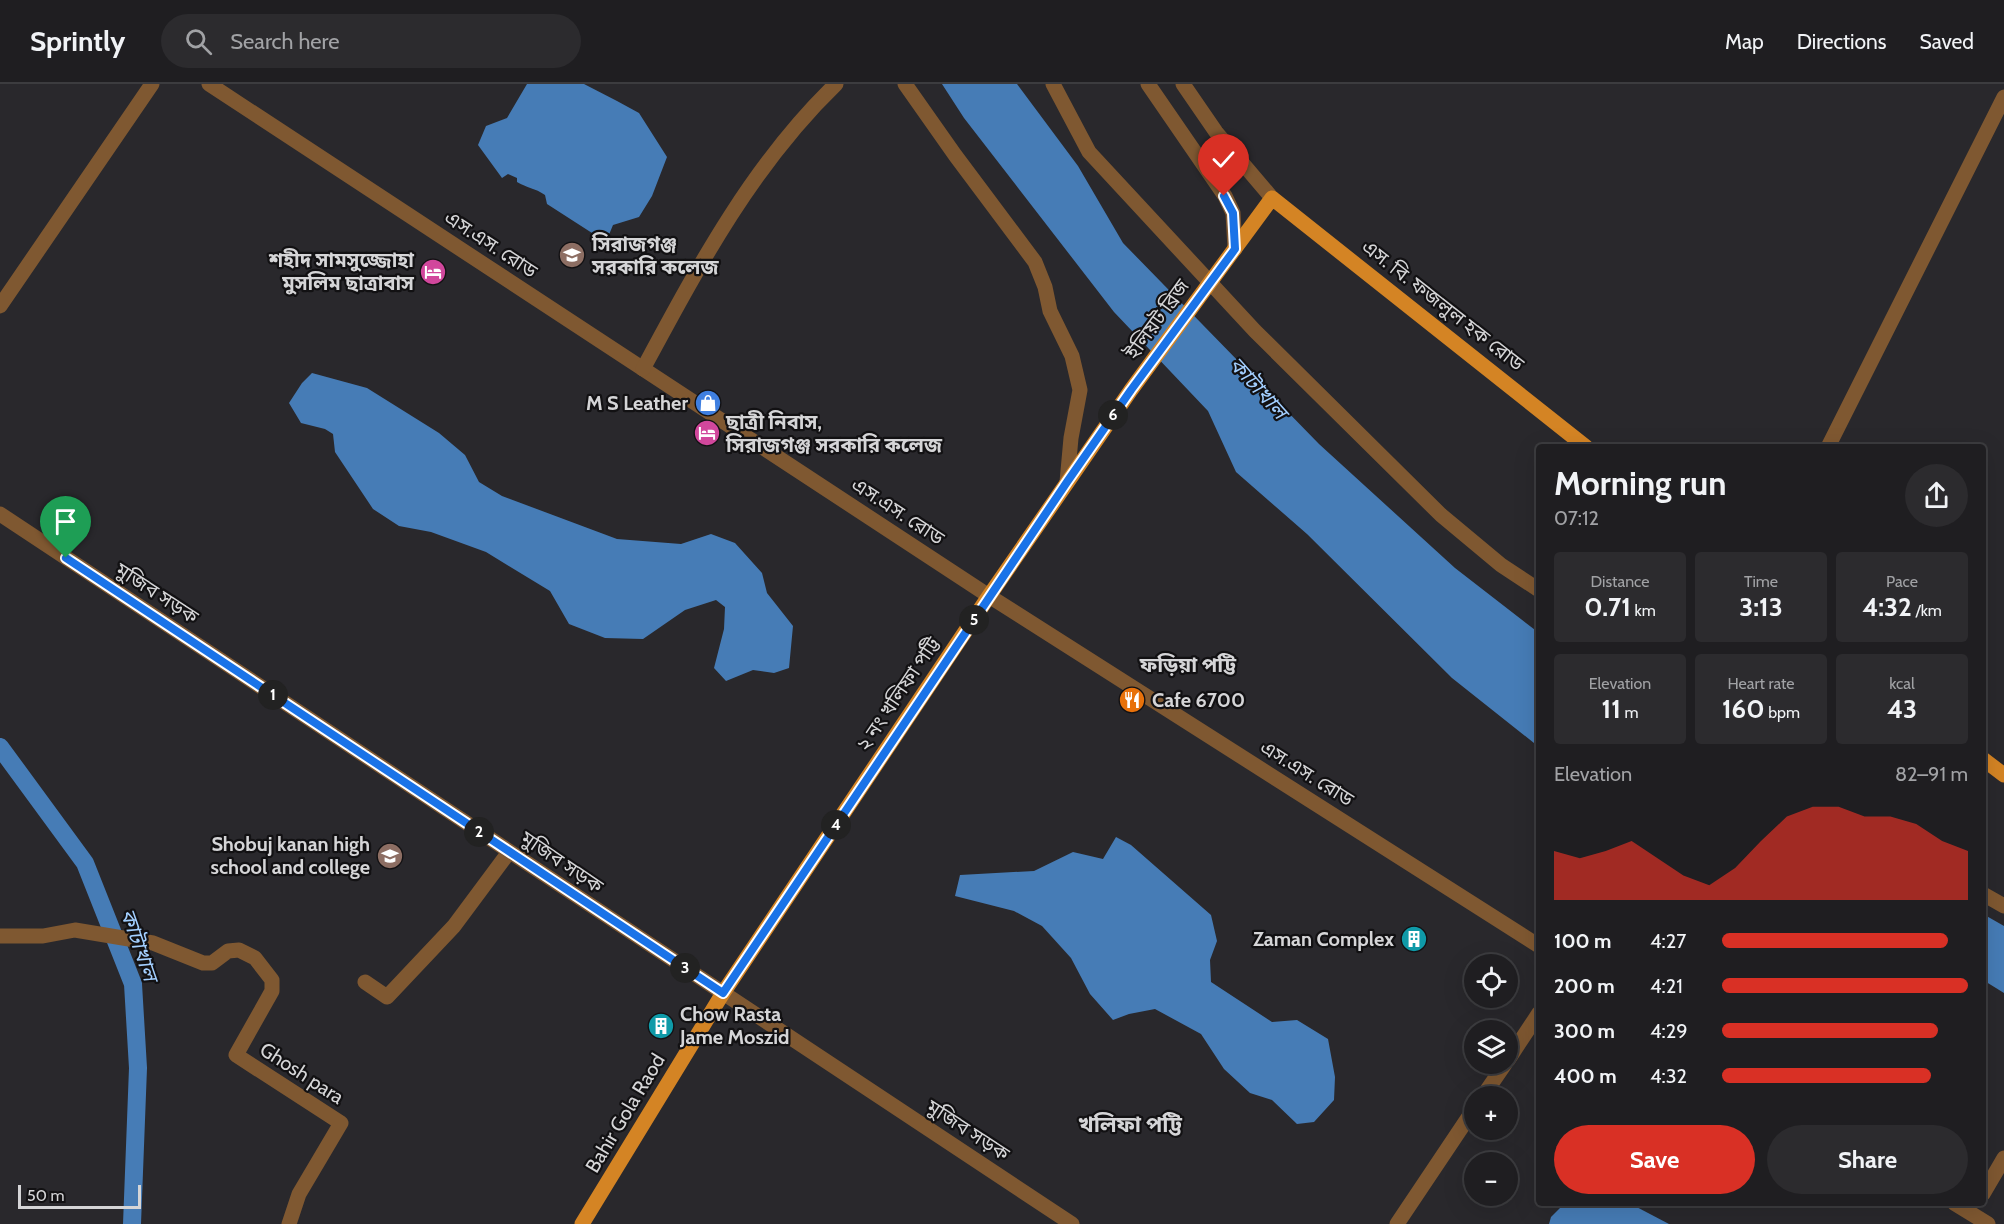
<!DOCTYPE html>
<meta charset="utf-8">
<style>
:root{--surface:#1f1e21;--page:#2c2b2e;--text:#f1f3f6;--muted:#a1a2a5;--line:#3c3c3f;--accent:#d93025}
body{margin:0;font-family:Cabin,"Noto Sans Bengali",sans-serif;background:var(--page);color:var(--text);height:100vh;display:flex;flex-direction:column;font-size:22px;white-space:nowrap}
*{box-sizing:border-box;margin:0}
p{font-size:20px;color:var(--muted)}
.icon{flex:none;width:33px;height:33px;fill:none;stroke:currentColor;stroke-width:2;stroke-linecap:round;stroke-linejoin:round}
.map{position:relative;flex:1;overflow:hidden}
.drawer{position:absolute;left:1536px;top:360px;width:450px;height:762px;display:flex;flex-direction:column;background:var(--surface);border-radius:6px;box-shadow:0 6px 24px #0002,0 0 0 2px var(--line)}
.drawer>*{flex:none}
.fabs{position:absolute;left:1464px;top:870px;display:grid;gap:12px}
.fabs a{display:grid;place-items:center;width:54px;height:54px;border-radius:50%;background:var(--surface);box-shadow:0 6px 24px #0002,0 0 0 2px var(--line);font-size:30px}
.scale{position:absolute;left:18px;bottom:15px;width:123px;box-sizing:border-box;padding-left:6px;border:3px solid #d5d5d7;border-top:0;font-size:16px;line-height:21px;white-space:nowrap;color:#d5d5d7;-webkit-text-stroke:4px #121113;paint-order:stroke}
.pin{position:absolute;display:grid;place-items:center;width:51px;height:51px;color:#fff;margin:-62px -26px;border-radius:50% 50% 50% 0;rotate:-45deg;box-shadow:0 0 6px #0007}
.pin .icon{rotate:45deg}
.km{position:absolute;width:30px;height:30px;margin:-15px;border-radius:50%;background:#222;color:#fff;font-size:16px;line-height:30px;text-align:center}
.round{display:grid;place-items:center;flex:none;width:63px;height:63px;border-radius:32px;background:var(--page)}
.headline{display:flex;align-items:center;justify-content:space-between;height:102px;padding:0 18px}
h1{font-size:33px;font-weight:800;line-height:45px}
.figures{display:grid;grid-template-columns:repeat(3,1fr);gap:9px;height:102px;padding:6px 18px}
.figures div{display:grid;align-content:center;border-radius:6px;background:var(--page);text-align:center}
.figures b{font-size:26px;font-weight:800}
.figures small{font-size:16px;font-weight:400}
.figures p{font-size:16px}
.chart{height:168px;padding:12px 18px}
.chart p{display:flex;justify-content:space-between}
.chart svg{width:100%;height:108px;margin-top:6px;fill:var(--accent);opacity:.7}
.cta{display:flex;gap:12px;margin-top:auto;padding:12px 18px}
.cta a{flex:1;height:69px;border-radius:36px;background:var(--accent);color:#fff;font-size:24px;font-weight:800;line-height:69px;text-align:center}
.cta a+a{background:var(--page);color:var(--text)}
ul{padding:0 18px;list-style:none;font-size:20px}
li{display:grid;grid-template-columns:96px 72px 1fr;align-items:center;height:45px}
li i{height:15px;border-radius:8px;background:var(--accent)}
header{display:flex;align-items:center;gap:36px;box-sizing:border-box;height:84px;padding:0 30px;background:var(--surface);border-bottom:2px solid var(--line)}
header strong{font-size:28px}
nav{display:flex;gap:33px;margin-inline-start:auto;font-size:21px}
.search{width:420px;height:54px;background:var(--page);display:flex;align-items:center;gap:15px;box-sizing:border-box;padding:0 21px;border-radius:33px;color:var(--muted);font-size:22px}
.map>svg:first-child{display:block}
.water{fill:#467cb6}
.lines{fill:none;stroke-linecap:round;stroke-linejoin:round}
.canal{stroke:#467cb6;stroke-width:18}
.minor{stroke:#7f5831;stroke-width:15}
.major{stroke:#d48424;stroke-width:15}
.route-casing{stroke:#fff;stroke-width:12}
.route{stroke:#1a73e8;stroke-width:8}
.labels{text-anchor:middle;stroke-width:4.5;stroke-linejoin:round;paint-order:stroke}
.street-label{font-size:20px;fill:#d5d5d7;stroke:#121113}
.poi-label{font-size:20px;font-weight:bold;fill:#d5d5d7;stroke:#121113;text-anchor:start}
.water-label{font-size:21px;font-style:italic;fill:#a3cfff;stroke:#121113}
.neighbourhood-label{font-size:21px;font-weight:bold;fill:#d5d5d7;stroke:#121113}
.quarter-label{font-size:22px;font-weight:bold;fill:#d5d5d7;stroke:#121113}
</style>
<header>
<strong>Sprintly</strong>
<div class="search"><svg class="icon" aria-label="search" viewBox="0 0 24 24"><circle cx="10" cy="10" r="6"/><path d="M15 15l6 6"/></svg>Search here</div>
<nav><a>Map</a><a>Directions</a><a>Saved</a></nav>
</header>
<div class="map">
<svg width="2004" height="1140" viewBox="0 0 2004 1140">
<rect width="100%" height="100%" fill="#29282c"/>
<g class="water">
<path d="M527 0H584L617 17 639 29 667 73 652 112 639 133 613 141 606 158 547 120 545 111C535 104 527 104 517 98V94L508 90 502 94 478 61 486 42 507 34Z"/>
<path d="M942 0H1017L1078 82 1123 159 1319 360 1455 484 1539 549V663L1452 594 1307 450 1236 388 1208 327 1114 228 964 34Z"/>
<path d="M312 289 367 304 439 349 465 371 479 398 502 412 617 455 681 460 711 450 735 459 762 489 767 509 793 542 789 584 774 589 753 586 726 597 714 584 724 545 725 523 716 516 685 526 643 555 605 554 569 540 550 507 486 468 431 448 399 442 373 425 335 368 333 350 325 345 301 339 289 319 302 299Z"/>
<path d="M1116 753 1131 761 1211 831 1217 857 1210 876 1211 898 1272 938 1297 936 1328 955 1335 993 1334 1016 1314 1038 1297 1040 1272 1016 1250 1009 1224 985 1201 950 1155 925 1129 930 1113 936 1090 910 1071 874 1042 842 1014 827 955 812 960 791 1034 787 1073 768 1103 775Z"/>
<path d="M1983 830 2004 842V909L1983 896Z"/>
<path d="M1565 1119H1629L1669 1140H1549L1551 1133Z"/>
</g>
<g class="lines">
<path class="canal" d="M0 663 85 779 133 900 138 984 132 1140"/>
<g class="minor">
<path d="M209 0 989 512 1539 862"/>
<path d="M905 0 955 71 1035 178 1045 203 1050 227 1072 272 1080 306 1071 354 1067 398"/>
<path d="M1053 0 1089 68 1255 247 1441 431 1501 481 1539 506"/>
<path d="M1148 0 1225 112 1233 129 1235 165"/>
<path d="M1183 0 1216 48 1272 114"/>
<path d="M0 222 152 0"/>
<path d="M643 285C698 183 752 81 836 0"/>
<path d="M1828 363 2004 13"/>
<path d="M0 430 1072 1140"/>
<path d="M1983 810 2004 822"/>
<path d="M0 852H43L75 846 153 859 203 879H212L228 867 239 866 255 874 272 896V907L236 971 341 1039 299 1110 289 1140"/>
<path d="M365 898 387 913 454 842 509 768"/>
<path d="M1508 976 1539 929"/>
<path d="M1483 1012 1505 980"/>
<path d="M1983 1110 2004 1074"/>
<path d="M1954 1119 1988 1140"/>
<path d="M1397 1140 1474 1025"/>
</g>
<g class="major">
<path d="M1983 675 2004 691"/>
<path d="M582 1140 723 909 989 512 1131 306 1272 114 1586 363"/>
</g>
</g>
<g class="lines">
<g class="route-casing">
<path id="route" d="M66 474 723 909 1067 398 1131 306 1235 165 1233 129 1224 112"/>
</g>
<use href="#route" class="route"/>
</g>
<defs>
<g id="university-disc" transform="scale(1.35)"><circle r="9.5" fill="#8d6e63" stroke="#121113"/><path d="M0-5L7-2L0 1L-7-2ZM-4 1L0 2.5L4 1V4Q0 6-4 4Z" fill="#fff"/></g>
<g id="hotel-disc" transform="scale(1.35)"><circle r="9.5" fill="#d1479c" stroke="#121113"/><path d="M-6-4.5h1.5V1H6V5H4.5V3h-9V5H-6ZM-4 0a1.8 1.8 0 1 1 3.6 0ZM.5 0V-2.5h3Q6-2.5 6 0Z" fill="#fff"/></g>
<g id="shop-disc" transform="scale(1.35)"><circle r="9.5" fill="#3f7fe0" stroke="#121113"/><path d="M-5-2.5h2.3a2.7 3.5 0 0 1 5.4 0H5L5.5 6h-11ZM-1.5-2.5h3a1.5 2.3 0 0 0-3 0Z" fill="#fff"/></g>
<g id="restaurant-disc" transform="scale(1.35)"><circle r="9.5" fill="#e8710a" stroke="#121113"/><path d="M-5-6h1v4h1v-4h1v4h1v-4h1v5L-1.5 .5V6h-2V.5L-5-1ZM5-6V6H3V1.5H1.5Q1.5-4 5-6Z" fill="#fff"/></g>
<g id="building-disc" transform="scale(1.35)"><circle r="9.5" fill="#0f9aa8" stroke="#121113"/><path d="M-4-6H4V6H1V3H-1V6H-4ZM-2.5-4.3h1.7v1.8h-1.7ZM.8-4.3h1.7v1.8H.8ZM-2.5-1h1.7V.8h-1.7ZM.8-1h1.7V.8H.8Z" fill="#fff"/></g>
</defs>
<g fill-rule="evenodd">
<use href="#university-disc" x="572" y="171"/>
<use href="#hotel-disc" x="433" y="188"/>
<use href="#shop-disc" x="708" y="319"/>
<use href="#hotel-disc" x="707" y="349"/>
<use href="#restaurant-disc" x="1132" y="616"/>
<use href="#university-disc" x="390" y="772"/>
<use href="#building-disc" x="1414" y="855"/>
<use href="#building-disc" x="661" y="942"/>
</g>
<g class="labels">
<g class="street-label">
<text transform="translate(491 160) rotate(33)" y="7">এস.এস. রোড</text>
<text transform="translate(1443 221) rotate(38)" y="7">এস. বি. ফজলুল হক রোড</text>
<text transform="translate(1157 235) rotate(-54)" y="7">ইলিয়ট ব্রিজ</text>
<text transform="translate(898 427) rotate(33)" y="7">এস.এস. রোড</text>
<text transform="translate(157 509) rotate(33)" y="7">মুজিব সড়ক</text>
<text transform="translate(898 610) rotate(-56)" y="7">২ নং খলিফা পট্টি</text>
<text transform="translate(1307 689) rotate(32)" y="7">এস.এস. রোড</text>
<text transform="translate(562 778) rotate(34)" y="7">মুজিব সড়ক</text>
<text transform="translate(302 989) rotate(33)" y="7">Ghosh para</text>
<text transform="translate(625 1029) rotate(-59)" y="7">Bahir Gola Raod</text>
<text transform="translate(968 1046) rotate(33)" y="7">মুজিব সড়ক</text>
</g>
<g class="poi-label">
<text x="592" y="167">সিরাজগঞ্জ<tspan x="592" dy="23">সরকারি কলেজ</tspan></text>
<text x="414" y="183" text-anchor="end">শহীদ সামসুজ্জোহা<tspan x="414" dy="23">মুসলিম ছাত্রাবাস</tspan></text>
<text x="688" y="326" text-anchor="end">M S Leather</text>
<text x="726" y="345">ছাত্রী নিবাস,<tspan x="726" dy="23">সিরাজগঞ্জ সরকারি কলেজ</tspan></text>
<text x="1152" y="623">Cafe 6700</text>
<text x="370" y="767" text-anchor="end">Shobuj kanan high<tspan x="370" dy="23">school and college</tspan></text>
<text x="1394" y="862" text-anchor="end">Zaman Complex</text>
<text x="680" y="937">Chow Rasta<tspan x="680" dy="23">Jame Moszid</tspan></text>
</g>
<g class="water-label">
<text transform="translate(1258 304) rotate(48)" y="7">কাটাখাল</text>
<text transform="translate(139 861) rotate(71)" y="7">কাটাখাল</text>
</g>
<g class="neighbourhood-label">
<text x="1188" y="588">ফড়িয়া পট্টি</text>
</g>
<g class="quarter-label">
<text x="1130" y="1048">খলিফা পট্টি</text>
</g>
</g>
</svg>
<div class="fabs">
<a><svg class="icon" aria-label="locate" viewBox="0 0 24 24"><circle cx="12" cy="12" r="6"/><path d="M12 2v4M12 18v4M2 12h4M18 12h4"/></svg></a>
<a><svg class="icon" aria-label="layers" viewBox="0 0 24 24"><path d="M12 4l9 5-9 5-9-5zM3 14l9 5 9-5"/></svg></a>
<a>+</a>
<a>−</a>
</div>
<div class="scale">50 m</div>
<div class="pin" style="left:66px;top:474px;background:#1e9e55"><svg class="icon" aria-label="arrive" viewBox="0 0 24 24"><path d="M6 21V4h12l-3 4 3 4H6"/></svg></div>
<div class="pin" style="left:1224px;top:112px;background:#d93025"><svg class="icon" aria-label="check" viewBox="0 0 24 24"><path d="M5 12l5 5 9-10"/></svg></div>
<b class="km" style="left:273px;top:611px">1</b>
<b class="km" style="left:479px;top:748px">2</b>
<b class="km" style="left:685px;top:884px">3</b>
<b class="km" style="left:836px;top:741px">4</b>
<b class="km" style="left:974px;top:536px">5</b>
<b class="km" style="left:1113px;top:331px">6</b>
<section class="drawer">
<div class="headline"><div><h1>Morning run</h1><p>07:12</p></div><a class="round"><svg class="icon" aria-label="share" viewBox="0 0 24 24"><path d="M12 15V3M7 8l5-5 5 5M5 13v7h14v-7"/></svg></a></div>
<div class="figures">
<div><p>Distance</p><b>0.71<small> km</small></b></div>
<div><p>Time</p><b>3:13</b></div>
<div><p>Pace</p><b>4:32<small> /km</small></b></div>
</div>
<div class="figures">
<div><p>Elevation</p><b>11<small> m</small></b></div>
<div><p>Heart rate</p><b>160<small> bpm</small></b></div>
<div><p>kcal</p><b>43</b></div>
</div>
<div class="chart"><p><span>Elevation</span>82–91 m</p>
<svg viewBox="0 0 160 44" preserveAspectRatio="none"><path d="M0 44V24L10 27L20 24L30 20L40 27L50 34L60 38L70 31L80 20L90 10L100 6L110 6L120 10L130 10L140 13L150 20L160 24V44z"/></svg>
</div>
<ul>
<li><b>100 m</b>4:27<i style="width:92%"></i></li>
<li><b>200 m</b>4:21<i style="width:100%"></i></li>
<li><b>300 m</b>4:29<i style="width:88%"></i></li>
<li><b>400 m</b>4:32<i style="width:85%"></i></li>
</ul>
<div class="cta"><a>Save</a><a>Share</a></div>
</section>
</div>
